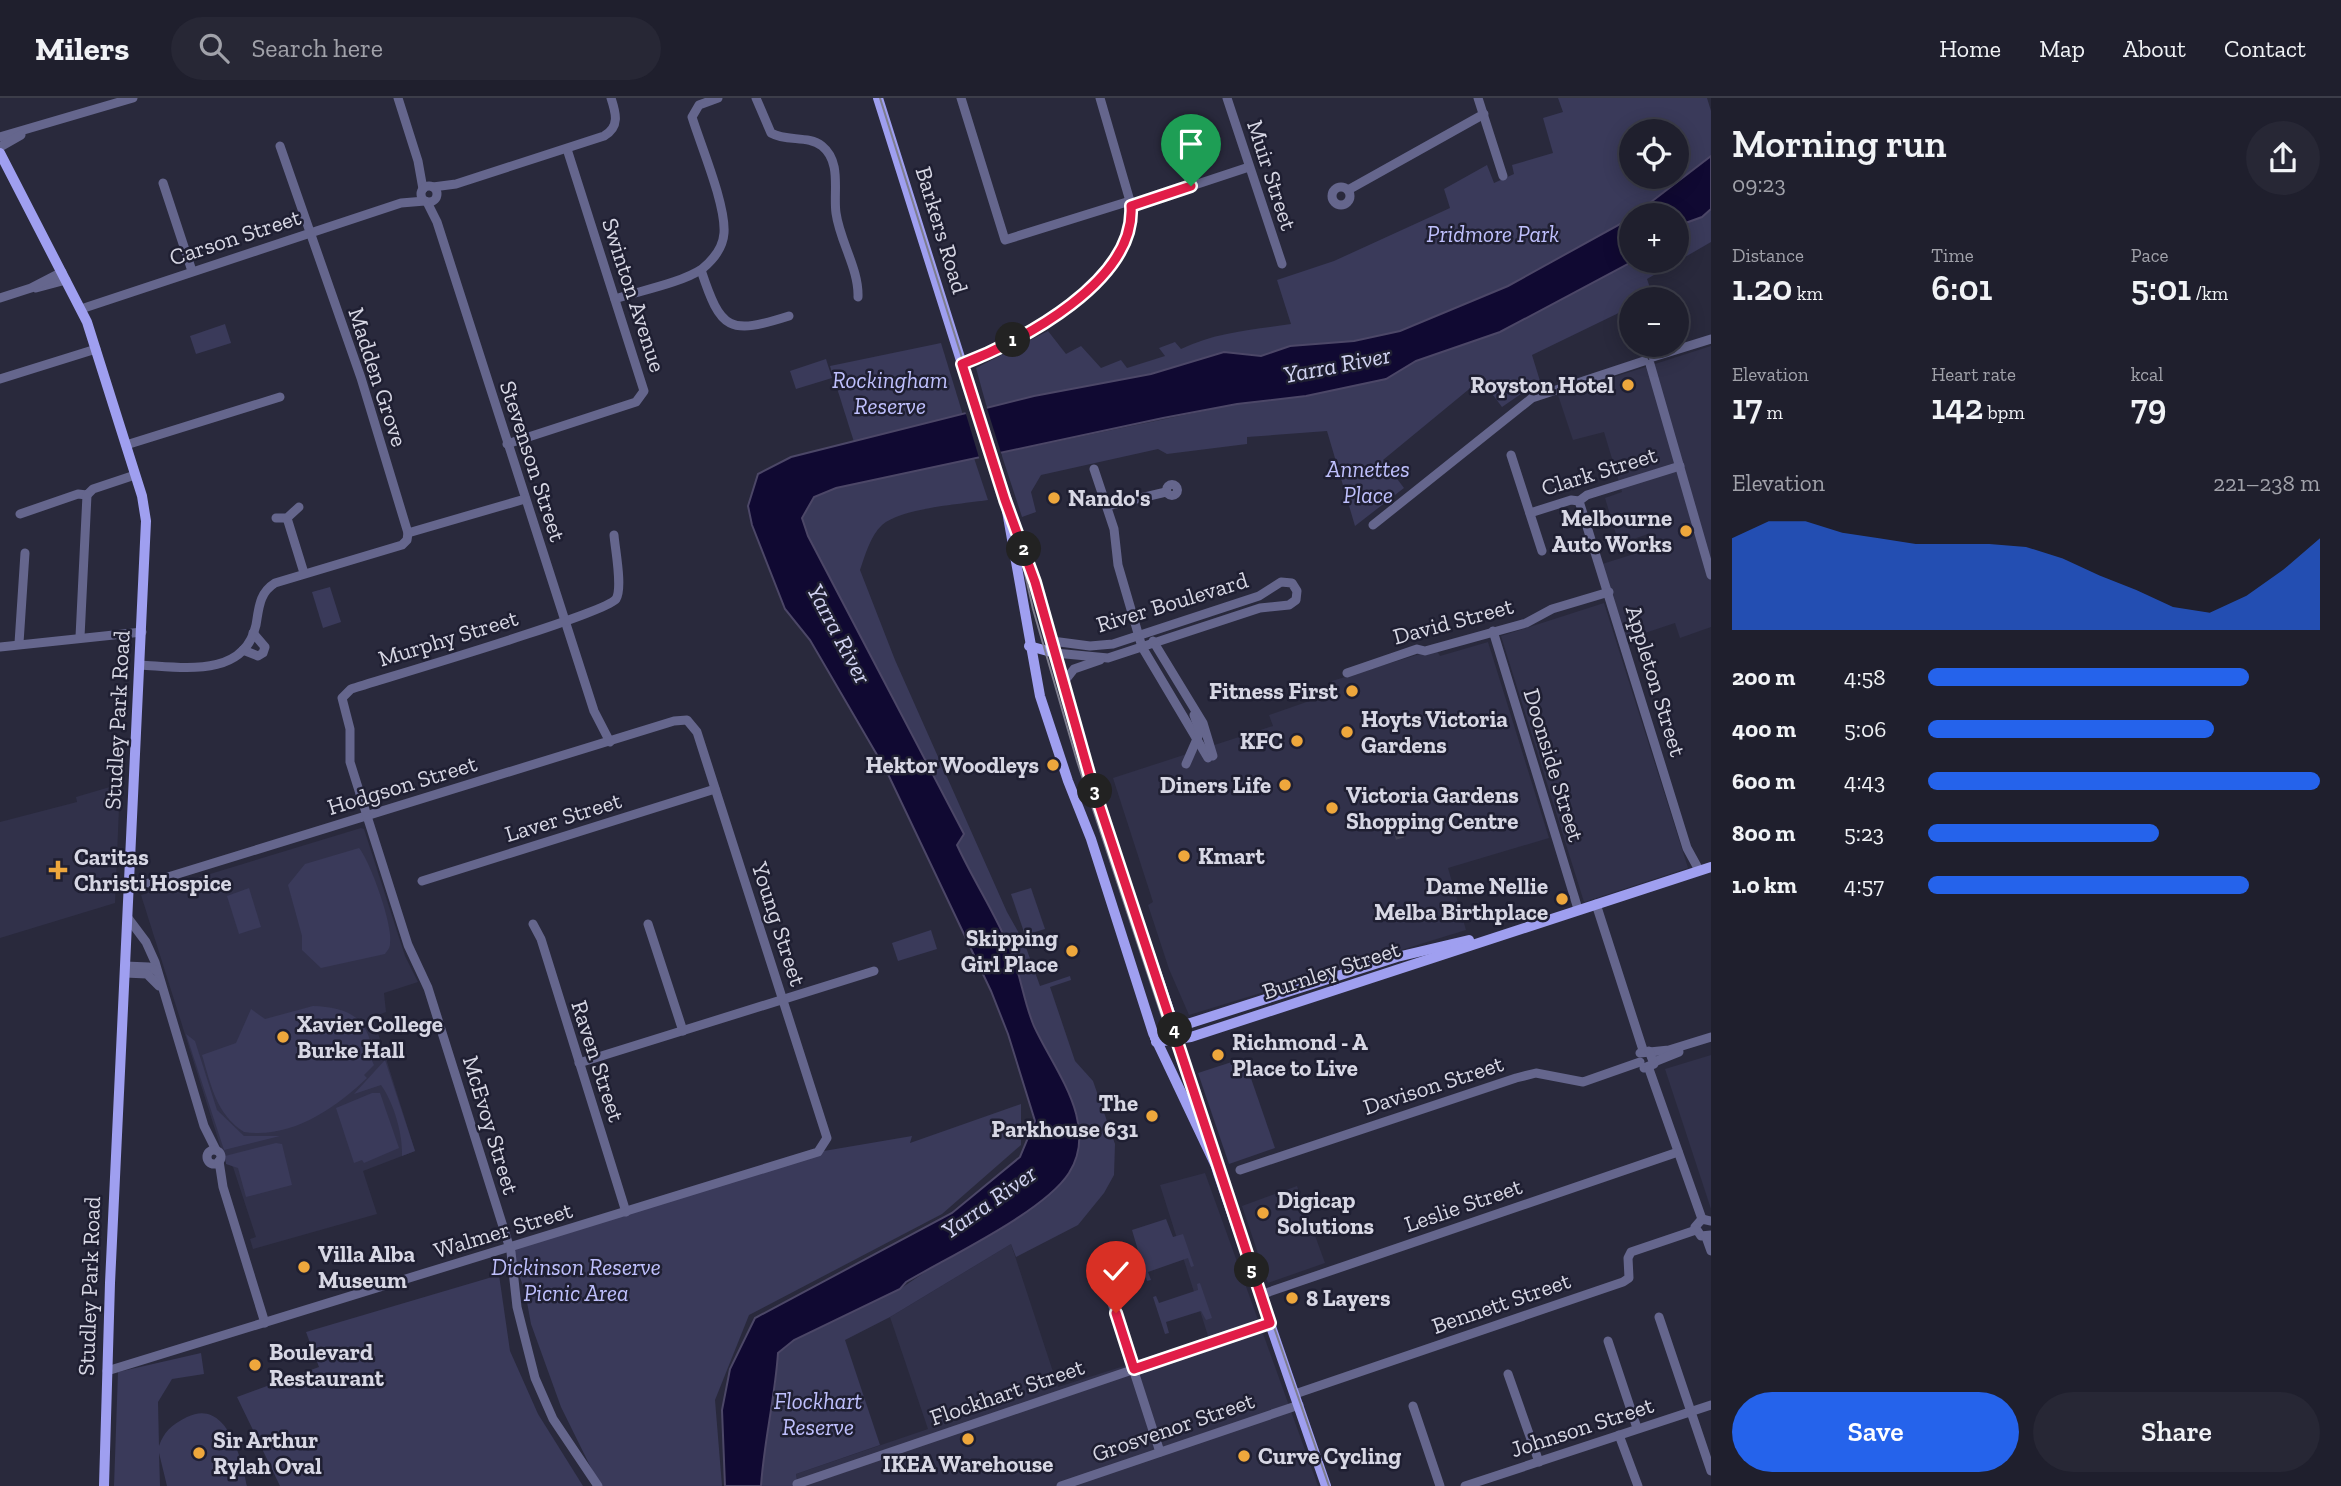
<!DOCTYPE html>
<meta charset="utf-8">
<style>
:root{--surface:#1f1f2d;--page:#272735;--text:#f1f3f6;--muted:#a1a2aa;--line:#3c3d49;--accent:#2563eb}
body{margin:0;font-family:"Zilla Slab",serif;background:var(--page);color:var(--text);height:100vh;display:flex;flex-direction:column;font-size:26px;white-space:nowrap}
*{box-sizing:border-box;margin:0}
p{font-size:23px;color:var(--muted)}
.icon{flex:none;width:38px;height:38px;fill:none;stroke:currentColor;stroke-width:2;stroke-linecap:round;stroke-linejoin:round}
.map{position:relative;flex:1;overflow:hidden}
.sheet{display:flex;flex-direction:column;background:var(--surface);width:630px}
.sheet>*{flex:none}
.fabs{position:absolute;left:1619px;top:21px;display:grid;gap:14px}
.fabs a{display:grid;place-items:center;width:70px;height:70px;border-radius:50%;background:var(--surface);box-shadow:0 4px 18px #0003,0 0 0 2px var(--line);font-size:35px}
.pin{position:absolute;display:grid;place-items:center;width:60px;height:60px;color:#fff;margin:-72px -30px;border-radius:50% 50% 50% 0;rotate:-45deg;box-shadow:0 0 7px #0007}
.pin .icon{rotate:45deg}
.km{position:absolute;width:35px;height:35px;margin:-18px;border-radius:50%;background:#222;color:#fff;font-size:19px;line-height:35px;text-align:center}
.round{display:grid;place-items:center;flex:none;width:74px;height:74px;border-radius:37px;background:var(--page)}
.headline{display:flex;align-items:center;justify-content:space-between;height:119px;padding:0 21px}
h1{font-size:38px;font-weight:600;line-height:52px}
.stats{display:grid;grid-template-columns:repeat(3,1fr);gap:10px;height:119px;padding:7px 21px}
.stats div{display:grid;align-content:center}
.stats b{font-size:35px;font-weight:600}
.stats small{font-size:19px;font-weight:400}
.stats p{font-size:19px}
.chart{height:196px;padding:14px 21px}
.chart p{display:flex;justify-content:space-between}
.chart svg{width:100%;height:126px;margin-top:7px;fill:var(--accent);opacity:.7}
.action{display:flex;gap:14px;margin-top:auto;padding:14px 21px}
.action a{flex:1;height:80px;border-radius:42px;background:var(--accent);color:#fff;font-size:28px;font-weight:600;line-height:80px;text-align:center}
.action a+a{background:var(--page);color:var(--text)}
ul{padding:0 21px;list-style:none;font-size:23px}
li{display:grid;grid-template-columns:112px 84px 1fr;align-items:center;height:52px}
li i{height:18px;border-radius:9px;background:var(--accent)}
header{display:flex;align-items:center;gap:42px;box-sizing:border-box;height:98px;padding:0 35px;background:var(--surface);border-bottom:2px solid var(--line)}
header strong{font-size:33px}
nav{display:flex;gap:38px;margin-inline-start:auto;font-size:24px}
.search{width:490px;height:63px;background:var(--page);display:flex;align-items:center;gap:18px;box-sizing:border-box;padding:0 24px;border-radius:38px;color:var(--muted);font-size:26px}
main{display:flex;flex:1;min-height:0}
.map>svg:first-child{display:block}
.built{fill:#31314a}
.green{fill:#3a3a5a;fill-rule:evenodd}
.water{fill:#100932;stroke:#4c4767;stroke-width:2}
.pier{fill:#29293c}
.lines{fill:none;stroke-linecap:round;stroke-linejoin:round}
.minor-tunnel{stroke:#434355;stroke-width:9;stroke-dasharray:9 4.5;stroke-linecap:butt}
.minor{stroke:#65668d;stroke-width:9}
.major{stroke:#9f9ff0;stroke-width:10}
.tram{stroke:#7e7e8e;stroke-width:2}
.route-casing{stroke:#fff;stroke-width:14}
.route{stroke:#e11d48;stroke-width:9}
.poi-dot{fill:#eea73c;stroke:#1f1f32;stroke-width:2.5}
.labels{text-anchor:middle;stroke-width:5;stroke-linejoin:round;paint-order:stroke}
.street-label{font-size:23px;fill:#d7d7e4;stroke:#1f1f32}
.park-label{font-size:23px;font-style:italic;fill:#bfc0fd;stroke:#1f1f32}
.poi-label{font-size:23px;font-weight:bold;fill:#d7d7e4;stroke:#1f1f32;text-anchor:start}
.water-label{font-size:24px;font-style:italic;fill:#d1d3f2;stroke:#1f1f32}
</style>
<header>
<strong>Milers</strong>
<div class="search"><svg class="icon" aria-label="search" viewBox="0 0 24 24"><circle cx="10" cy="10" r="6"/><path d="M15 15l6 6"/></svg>Search here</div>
<nav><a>Home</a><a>Map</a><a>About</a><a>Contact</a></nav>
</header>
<main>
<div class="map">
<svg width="1711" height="1388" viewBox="0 0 1711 1388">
<rect width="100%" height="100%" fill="#29293c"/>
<g class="built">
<path d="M1711 248V529L1680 540 1675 525 1624 542 1599 467 1653 450 1648 436 1619 446 1605 400 1622 394 1604 334 1573 342 1558 297Z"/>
<path d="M1604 505 1688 770 1584 804 1501 538Z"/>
<path d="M1488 544 1549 740 1448 770 1466 832 1189 917 1169 871 1148 807 1153 804 1113 680 1273 628 1269 617 1335 594 1332 583 1436 551 1440 558Z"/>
<path d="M120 686 115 805 0 840V724L77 704 76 699Z"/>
<path d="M361 730 364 731 405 858 418 884 384 895 386 914 373 919 415 1053 363 1073 377 1116 253 1151 250 1141 256 1139 233 1069 225 1063 141 797Z"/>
<path d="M1711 957V1111L1665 971Z"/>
<path d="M1205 1075 1318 1388H798L796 1376 928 1331 890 1219 1011 1146 1058 1289 1209 1241 1160 1087Z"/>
<path d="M1297 1088 1325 1165 1268 1185 1242 1108Z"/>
</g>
<g class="green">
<path d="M1558 0H1707L1711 13V58L1630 120 1585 147 1508 188 1400 233 1353 243 1290 248 1261 258 1224 254 1151 276 987 310 976 270 1048 233 1066 256 1081 248 1101 270 1121 262 1127 270 1165 258 1159 250 1175 244 1181 251C1216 234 1253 232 1291 226L1277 182 1334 163 1450 110 1444 91 1487 67 1494 85 1514 76 1512 67 1553 55 1543 20 1563 14ZM1631 33H1676V79H1631Z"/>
<path d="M1711 111V144L1647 181 1653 199 1631 201V209L1532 257 1540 283 1502 309 1483 284 1468 292 1383 362 1404 390 1355 428 1327 333 1247 339V346L1167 356 1158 351 1041 377 1031 394 1036 414 1022 419 1001 355 1237 306 1306 298 1386 281 1416 263 1568 198 1633 163H1676L1677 128 1702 119Z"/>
<path d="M225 226 231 245 196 256 190 238Z"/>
<path d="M941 245 963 317 854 344 830 268Z"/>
<path d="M826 261 832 280 796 291 790 273Z"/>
<path d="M974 360 988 402C962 406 901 410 882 427 870 438 865 458 860 472L895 562 1007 814 1024 844 1040 888 1070 878 1071 882 1050 889 1075 963 1093 983 1115 1046 1114 1077 1104 1095 1078 1127 1016 1159 1011 1146 890 1219 845 1242 880 1347 796 1376 798 1388H761C764 1343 776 1300 778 1255L794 1242 900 1191 1068 1077C1097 1023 1057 976 1035 928 1024 906 1021 880 1012 857 997 818 974 784 957 747L964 736 808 438 802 420 814 399 836 390Z"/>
<path d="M330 489 341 524 323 530 312 494Z"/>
<path d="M359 750C370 763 394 829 390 846 390 850 387 853 385 856L321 870 302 852V838L288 787 305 766Z"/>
<path d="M249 790 261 829 239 836 227 798Z"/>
<path d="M1031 790 1045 831 1025 837 1011 796Z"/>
<path d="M931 832 937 851 898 863 892 845Z"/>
<path d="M313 908C341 909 364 915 371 946 372 954 370 960 374 967L364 977 367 980C334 1011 291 1041 244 1034 216 1016 211 987 202 957L236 945 251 911 265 921Z"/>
<path d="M186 936 195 943 217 1012 244 1038H280L224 1052Z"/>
<path d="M1244 960 1275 1050 1229 1066 1198 975Z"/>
<path d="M385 962 415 1053 402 1058C403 1037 394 1005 381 987L354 996Z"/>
<path d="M372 995H380L399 1050 364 1065 362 1062 354 1065 336 1010Z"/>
<path d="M1021 1006V1047L942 1116 749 1217 715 1302 722 1388H600L561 1309 531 1226 525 1193 509 1150 818 1054 912 1038 910 1045Z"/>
<path d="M276 1045 282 1046 292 1087 246 1099 238 1070 226 1066 225 1058Z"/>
<path d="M1166 1121 1173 1139 1183 1136 1194 1168 1191 1169 1188 1160 1148 1174 1151 1182 1147 1183 1132 1132Z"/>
<path d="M499 1177 510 1253 538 1316 583 1388H280L237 1299 319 1269 306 1234Z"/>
<path d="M1200 1185 1212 1220 1206 1222 1201 1213 1166 1224 1169 1235 1165 1236 1153 1199 1156 1198 1159 1205 1198 1192 1197 1186Z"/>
<path d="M201 1255 204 1276 172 1281 158 1304 159 1348C164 1334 171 1327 187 1319 227 1299 242 1362 247 1388H167L159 1355 160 1388H114L118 1274Z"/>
</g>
<g class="water">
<path d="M1711 58V111L1702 119 1677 128 1676 117H1634Z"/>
<path d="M1631 120V163H1633L1630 165 1500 234 1416 263 1386 281 1306 298 1237 306 1163 320 836 390 814 399 802 420 808 438 964 736 957 747C974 784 997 818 1012 856 1021 879 1024 905 1034 928 1054 972 1100 1026 1069 1075 1044 1114 948 1159 906 1184L900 1191 794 1242 778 1255C775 1300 764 1343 761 1388H725L722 1312 730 1271 755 1220 952 1115 1020 1059 1035 1023 1008 936 991 893 887 674 810 542 785 511 752 427 748 408 758 376 791 359 1034 298 1151 276 1224 254 1261 258 1290 248 1354 243 1400 233 1508 188Z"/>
</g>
<path class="pier" d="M986 307 1002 358 980 363 965 313Z"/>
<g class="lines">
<path class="minor-tunnel" d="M1394 719 1401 743"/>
<g class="minor">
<path d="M398 0 418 63 423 91"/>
<path d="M756 0 771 35C787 44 808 37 822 48 842 64 833 94 836 115 840 144 859 171 858 199"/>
<path d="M961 0 1005 142 1130 103"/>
<path d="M1100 0 1130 103"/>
<path d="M1227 0 1282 166"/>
<path d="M1478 0 1503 78"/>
<path d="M0 39 133 0"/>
<path d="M280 48 361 280 408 435"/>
<path d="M0 49 21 37"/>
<path d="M163 85 192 173"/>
<circle cx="429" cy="96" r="8"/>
<circle cx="1341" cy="98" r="9"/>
<path d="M433 89 456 86 604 38C620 29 616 15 611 0"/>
<path d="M1348 92 1484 16"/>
<path d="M427 104 437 124 594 613 610 644"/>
<path d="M1131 106V108L1249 69"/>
<path d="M701 172C721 233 729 237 789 218"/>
<path d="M36 190 66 182"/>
<path d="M0 200 31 190 62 174"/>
<path d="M615 201C639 193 681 185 702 171 713 162 723 149 724 135 726 107 701 48 692 19L699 7 718 0"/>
<path d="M81 211 401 105 425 103"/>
<path d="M1653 259 1711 241"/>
<path d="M962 266C1022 243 1135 184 1131 108"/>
<path d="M1650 266 1711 477"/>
<path d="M0 281 96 251"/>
<path d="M507 346 636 304 644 293 567 51"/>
<path d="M126 347 280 299"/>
<path d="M1511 357 1542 453"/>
<path d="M1094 371 1114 431 1118 467 1142 549 1208 660"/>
<circle cx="1172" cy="392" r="5.5"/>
<path d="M1579 403 1687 750 1699 772"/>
<path d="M1107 408 1166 394"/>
<path d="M1530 415 1571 402 1579 403 1587 397 1680 368"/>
<path d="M20 416 78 396 87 397 93 391 135 377"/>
<path d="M276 420H287L299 409"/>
<path d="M287 420 304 475"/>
<path d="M1373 427 1532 300 1644 263"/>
<path d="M1493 533 1578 811"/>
<path d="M80 539 87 397"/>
<path d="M1052 543 1090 548 1113 546 1259 498 1281 484 1292 485 1297 493 1296 502 1289 507 1260 510 1108 560 1055 555"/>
<path d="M1153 543 1203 625 1213 658"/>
<path d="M19 545 25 455"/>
<path d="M0 549 142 534"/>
<path d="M243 552 258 558 263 555 265 549 253 535"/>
<path d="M140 567C181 569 244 581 256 527 259 510 259 495 275 485L402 447 407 442 408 435 525 401"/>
<path d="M1347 575 1417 551 1425 553 1526 525 1552 511 1609 494"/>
<path d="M1063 585 1074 571 1100 562"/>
<path d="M1186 666 1200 634 1194 617"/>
<path d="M422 783 715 691"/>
<path d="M1596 806 1643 952"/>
<path d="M128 820 146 844 155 864 204 1028 216 1052"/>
<path d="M533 826 541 841 626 1114"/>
<path d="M648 826 683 933"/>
<path d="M125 868 149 869 157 873"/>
<path d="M125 875 147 876 159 888"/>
<path d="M1640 955 1669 952 1711 939"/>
<path d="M1654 964 1679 954"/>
<path d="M579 965 874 873"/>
<path d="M1644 970 1654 966 1649 953"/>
<path d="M1649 971 1702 1121"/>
<circle cx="214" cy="1059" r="7"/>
<path d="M219 1063 223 1089 265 1225"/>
<path d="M1240 1072 1516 980 1536 975 1583 984 1640 964"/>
<path d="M1711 1123 1702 1121 1695 1129 1701 1138 1711 1137"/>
<path d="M1706 1139 1711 1153"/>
<path d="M1097 1159 1160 1354"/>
<path d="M1260 1197 1678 1054"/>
<path d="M1659 1219 1711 1373"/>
<path d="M1608 1243 1637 1330"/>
<path d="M107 1273 818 1054 827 1040 697 634 687 622 674 623 129 791"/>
<path d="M1508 1276 1539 1364"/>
<path d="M1295 1296 1623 1184 1629 1180 1628 1160 1631 1154 1696 1132"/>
<path d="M1413 1308 1440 1388"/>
<path d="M1619 1337 1638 1388"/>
<path d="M797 1386 1270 1225"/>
<path d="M598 1388 553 1321 535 1280 517 1209 511 1154 428 890 408 847 367 718 350 664V631L342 600 351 591C385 580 605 516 616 501 623 490 615 451 614 437"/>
<path d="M1061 1388 1299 1307"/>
<path d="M1465 1388 1711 1307"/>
</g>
<g class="major">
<path d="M878 0 1005 402 1040 598 1068 683 1091 741 1153 935 1216 1068"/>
<path d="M0 55 87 224 142 398 146 423 110 1185 104 1388"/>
<path d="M1013 421 1035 484 1090 679 1171 918 1218 1075 1326 1388"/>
<path d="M1029 548 1055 555"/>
<path d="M1155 940 1175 930 1397 859 1469 842"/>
<path d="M1156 944 1191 939 1711 769"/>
</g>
<path class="tram" d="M880 0 1012 418 1033 511 1077 663 1161 916 1188 981 1329 1388"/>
</g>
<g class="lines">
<g class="route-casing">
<path id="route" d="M1116 1215 1134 1271 1270 1225 1090 679 1035 484 1005 402 962 266C1022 243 1136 183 1131 108L1191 88"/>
</g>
<use href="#route" class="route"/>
</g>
<g class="poi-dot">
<circle cx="1628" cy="287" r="7"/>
<circle cx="1054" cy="400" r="7"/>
<circle cx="1686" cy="433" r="7"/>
<circle cx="1352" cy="593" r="7"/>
<circle cx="1347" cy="634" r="7"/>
<circle cx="1297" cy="643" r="7"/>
<circle cx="1053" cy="667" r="7"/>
<circle cx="1285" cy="687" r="7"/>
<circle cx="1332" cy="710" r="7"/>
<circle cx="1184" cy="758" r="7"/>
<path d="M54.5 761.5h7v7h7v7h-7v7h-7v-7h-7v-7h7z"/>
<circle cx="1562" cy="801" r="7"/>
<circle cx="1072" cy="853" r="7"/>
<circle cx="283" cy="939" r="7"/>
<circle cx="1218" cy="957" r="7"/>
<circle cx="1152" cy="1018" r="7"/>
<circle cx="1263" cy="1115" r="7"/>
<circle cx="304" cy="1169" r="7"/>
<circle cx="1292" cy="1200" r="7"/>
<circle cx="255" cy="1267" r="7"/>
<circle cx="968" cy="1341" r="7"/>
<circle cx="199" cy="1355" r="7"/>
<circle cx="1244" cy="1358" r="7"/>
</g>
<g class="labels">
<g class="street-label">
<text transform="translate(1272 77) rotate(72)" y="8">Muir Street</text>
<text transform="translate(942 132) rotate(73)" y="8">Barkers Road</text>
<text transform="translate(235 139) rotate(-18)" y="8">Carson Street</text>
<text transform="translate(634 197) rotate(72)" y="8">Swinton Avenue</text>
<text transform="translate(378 279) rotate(72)" y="8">Madden Grove</text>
<text transform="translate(533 363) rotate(72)" y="8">Stevenson Street</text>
<text transform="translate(1599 373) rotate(-17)" y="8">Clark Street</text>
<text transform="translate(1172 504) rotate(-17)" y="8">River Boulevard</text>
<text transform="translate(1453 523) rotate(-15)" y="8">David Street</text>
<text transform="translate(448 540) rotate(-17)" y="8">Murphy Street</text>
<text transform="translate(1656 583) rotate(73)" y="8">Appleton Street</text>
<text transform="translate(117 622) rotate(-87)" y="8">Studley Park Road</text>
<text transform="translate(1554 667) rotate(73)" y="8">Doonside Street</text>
<text transform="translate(402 687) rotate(-17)" y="8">Hodgson Street</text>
<text transform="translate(563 719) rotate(-17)" y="8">Laver Street</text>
<text transform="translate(779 826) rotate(72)" y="8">Young Street</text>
<text transform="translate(1331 872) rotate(-18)" y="8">Burnley Street</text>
<text transform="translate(598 963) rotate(72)" y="8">Raven Street</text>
<text transform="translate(1433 987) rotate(-18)" y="8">Davison Street</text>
<text transform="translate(491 1027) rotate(73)" y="8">McEvoy Street</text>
<text transform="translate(1463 1107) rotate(-19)" y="8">Leslie Street</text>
<text transform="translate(503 1132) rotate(-17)" y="8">Walmer Street</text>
<text transform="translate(89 1188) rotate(-88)" y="8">Studley Park Road</text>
<text transform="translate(1501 1205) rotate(-19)" y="8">Bennett Street</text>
<text transform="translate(1007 1294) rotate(-19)" y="8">Flockhart Street</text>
<text transform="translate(1173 1329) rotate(-19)" y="8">Grosvenor Street</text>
<text transform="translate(1582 1329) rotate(-18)" y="8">Johnson Street</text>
</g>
<g class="park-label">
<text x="1493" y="144">Pridmore Park</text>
<text x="890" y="290">Rockingham<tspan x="890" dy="26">Reserve</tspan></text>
<text x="1368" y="379">Annettes<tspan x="1368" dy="26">Place</tspan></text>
<text x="576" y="1177">Dickinson Reserve<tspan x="576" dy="26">Picnic Area</tspan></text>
<text x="818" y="1311">Flockhart<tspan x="818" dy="26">Reserve</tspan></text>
</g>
<g class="poi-label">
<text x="1614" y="295" text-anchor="end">Royston Hotel</text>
<text x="1068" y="408">Nando's</text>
<text x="1672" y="428" text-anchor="end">Melbourne<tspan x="1672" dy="26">Auto Works</tspan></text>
<text x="1338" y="601" text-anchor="end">Fitness First</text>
<text x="1361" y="629">Hoyts Victoria<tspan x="1361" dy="26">Gardens</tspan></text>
<text x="1283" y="651" text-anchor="end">KFC</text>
<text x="1039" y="675" text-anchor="end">Hektor Woodleys</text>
<text x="1271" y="695" text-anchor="end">Diners Life</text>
<text x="1346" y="705">Victoria Gardens<tspan x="1346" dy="26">Shopping Centre</tspan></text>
<text x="1198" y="766">Kmart</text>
<text x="74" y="767">Caritas<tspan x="74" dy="26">Christi Hospice</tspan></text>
<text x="1548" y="796" text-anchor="end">Dame Nellie<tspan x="1548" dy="26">Melba Birthplace</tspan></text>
<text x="1058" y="848" text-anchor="end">Skipping<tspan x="1058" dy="26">Girl Place</tspan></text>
<text x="297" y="934">Xavier College<tspan x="297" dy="26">Burke Hall</tspan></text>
<text x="1232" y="952">Richmond - A<tspan x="1232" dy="26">Place to Live</tspan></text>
<text x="1138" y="1013" text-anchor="end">The<tspan x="1138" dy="26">Parkhouse 631</tspan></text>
<text x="1277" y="1110">Digicap<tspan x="1277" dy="26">Solutions</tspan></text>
<text x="318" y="1164">Villa Alba<tspan x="318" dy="26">Museum</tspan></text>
<text x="1306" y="1208">8 Layers</text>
<text x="269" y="1262">Boulevard<tspan x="269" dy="26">Restaurant</tspan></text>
<text x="213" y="1350">Sir Arthur<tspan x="213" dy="26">Rylah Oval</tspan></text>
<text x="1258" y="1366">Curve Cycling</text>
<text x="968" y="1374" text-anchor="middle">IKEA Warehouse</text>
</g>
<g class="water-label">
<text transform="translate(1337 267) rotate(-11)" y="8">Yarra River</text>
<text transform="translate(839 536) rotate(62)" y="8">Yarra River</text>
<text transform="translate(989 1104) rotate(-35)" y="8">Yarra River</text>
</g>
</g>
</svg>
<div class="fabs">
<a><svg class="icon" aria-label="locate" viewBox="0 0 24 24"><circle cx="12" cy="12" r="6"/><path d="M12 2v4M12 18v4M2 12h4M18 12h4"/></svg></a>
<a>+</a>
<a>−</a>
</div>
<div class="pin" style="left:1191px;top:88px;background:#1e9e55"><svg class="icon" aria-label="arrive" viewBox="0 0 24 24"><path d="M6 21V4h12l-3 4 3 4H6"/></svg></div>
<div class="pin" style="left:1116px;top:1215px;background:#d93025"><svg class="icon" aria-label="check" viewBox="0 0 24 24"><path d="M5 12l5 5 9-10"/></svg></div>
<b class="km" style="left:1013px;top:242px">1</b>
<b class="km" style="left:1024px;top:451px">2</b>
<b class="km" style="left:1095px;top:693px">3</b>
<b class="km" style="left:1175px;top:932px">4</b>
<b class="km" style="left:1252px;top:1172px">5</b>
</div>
<section class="sheet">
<div class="headline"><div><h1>Morning run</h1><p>09:23</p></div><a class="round"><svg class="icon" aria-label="share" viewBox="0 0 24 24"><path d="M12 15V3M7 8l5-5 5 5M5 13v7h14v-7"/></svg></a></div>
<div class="stats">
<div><p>Distance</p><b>1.20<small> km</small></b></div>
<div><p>Time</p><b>6:01</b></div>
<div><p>Pace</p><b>5:01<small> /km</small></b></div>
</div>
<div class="stats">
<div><p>Elevation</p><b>17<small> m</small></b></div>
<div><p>Heart rate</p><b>142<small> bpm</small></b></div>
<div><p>kcal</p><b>79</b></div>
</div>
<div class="chart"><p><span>Elevation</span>221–238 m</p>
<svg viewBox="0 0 160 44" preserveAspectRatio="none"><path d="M0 44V12L10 6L20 6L30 10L40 12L50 14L60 14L70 14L80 15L90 19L100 25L110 30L120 36L130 38L140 32L150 23L160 12V44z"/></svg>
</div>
<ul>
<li><b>200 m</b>4:58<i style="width:82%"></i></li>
<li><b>400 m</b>5:06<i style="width:73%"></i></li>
<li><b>600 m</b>4:43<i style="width:100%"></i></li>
<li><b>800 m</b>5:23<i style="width:59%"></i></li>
<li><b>1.0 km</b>4:57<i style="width:82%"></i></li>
</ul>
<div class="action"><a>Save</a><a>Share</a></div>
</section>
</main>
